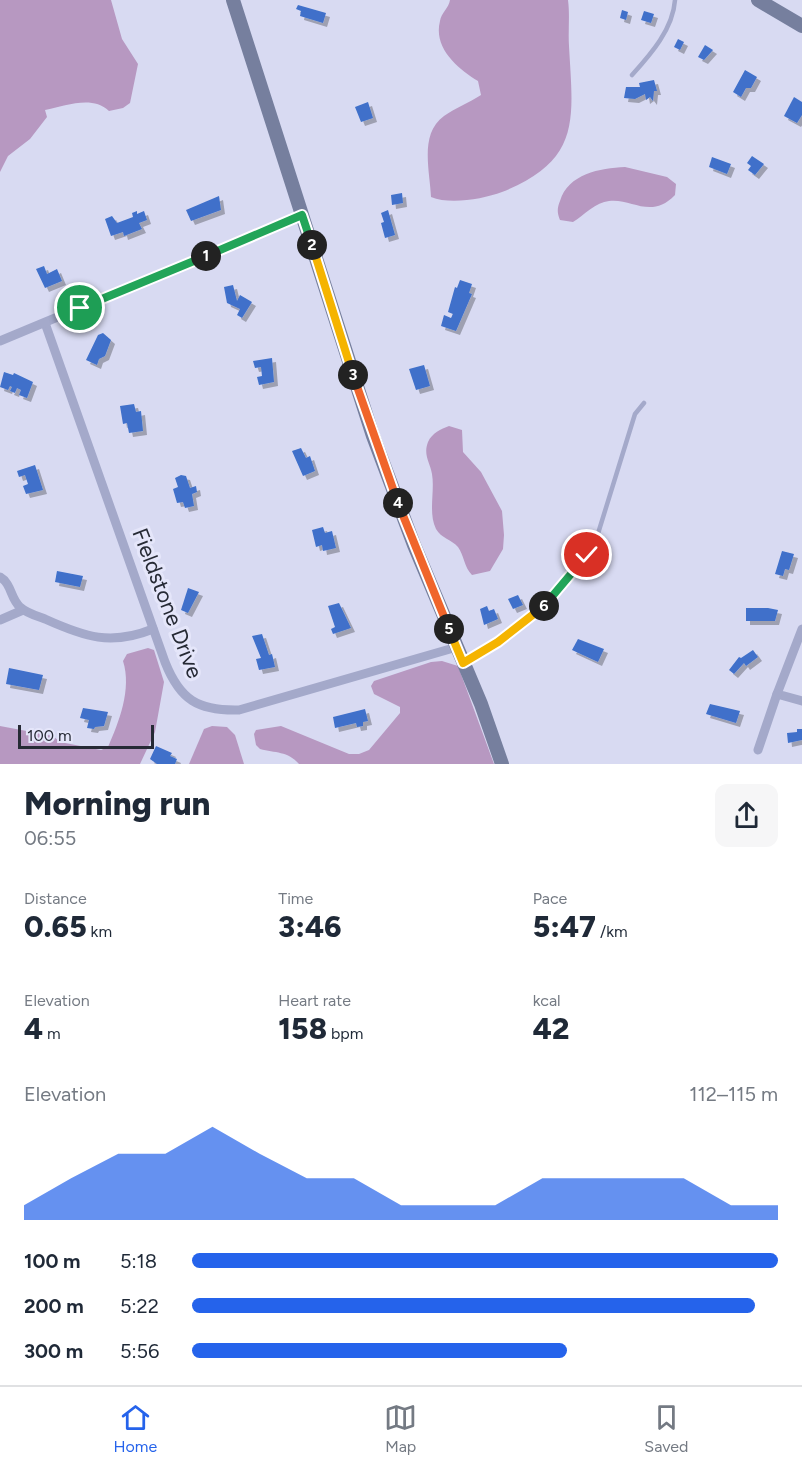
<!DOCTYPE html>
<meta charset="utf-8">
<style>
:root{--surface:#fff;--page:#f6f6f7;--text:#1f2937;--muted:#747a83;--line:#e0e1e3;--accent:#2563eb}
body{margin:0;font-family:Figtree,sans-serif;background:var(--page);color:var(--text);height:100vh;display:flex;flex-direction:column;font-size:22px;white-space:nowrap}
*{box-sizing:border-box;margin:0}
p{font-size:20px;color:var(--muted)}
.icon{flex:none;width:33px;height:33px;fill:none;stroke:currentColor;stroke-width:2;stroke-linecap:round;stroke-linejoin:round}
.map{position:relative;height:764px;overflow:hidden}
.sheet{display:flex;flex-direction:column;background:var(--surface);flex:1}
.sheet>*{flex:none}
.scale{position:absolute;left:18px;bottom:15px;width:136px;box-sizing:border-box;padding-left:6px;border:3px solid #262a35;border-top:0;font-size:16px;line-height:21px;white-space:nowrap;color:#262a35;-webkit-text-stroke:4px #e5e6fa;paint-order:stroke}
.pin{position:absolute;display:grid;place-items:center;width:51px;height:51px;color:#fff;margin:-26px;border:3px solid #fff;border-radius:50%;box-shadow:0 2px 6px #0007}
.km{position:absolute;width:30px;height:30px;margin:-15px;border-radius:50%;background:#222;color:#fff;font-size:16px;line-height:30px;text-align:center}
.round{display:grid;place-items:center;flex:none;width:63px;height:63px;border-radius:12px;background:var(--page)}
.overview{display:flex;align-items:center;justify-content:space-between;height:102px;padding:0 24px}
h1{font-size:33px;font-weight:800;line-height:45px}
.metrics{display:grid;grid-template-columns:repeat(3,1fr);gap:9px;height:102px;padding:6px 24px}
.metrics div{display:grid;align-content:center}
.metrics b{font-size:30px;font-weight:800}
.metrics small{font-size:16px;font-weight:400}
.metrics p{font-size:16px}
.chart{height:168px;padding:12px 24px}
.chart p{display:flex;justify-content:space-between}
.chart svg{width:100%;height:108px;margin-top:6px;fill:var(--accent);opacity:.7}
ul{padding:0 24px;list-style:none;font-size:20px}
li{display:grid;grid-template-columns:96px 72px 1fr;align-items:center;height:45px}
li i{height:15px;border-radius:8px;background:var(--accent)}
.menu{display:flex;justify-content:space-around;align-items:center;height:84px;border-top:2px solid var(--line);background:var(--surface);font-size:16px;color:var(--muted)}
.menu a{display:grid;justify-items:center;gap:3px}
.menu .selected{color:var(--accent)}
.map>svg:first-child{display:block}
.green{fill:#b798c1}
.building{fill:#3f70ca;filter:url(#shadow)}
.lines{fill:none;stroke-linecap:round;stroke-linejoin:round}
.lane{stroke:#a4a9ca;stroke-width:4.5}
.street{stroke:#a4a9ca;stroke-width:9}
.secondary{stroke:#767f9e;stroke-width:14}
.split-1-casing{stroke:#fff;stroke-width:12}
.split-2-casing{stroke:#fff;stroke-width:12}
.split-3-casing{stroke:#fff;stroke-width:12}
.split-4-casing{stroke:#fff;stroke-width:12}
.split-5-casing{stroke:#fff;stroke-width:12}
.split-6-casing{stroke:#fff;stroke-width:12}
.split-7-casing{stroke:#fff;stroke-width:12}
.split-1{stroke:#22a559;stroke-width:8}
.split-2{stroke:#22a559;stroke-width:8}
.split-3{stroke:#f5b400;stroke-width:8}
.split-4{stroke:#f0652b;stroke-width:8}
.split-5{stroke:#f0652b;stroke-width:8}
.split-6{stroke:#f5b400;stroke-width:8}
.split-7{stroke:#22a559;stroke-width:8}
.labels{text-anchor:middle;stroke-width:6;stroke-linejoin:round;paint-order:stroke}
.street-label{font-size:22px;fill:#262a35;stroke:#e5e6fa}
</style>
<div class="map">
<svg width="802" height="764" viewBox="0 0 802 764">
<defs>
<filter id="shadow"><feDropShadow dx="4" dy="4" stdDeviation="0" flood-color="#0004"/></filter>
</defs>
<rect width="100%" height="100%" fill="#d8daf2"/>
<g class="green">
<path d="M0 0H111L122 39 138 64 130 103 123 108 109 111C92 95 66 106 45 110L47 117 30 139 8 156 0 172Z"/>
<path d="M450 0H568C570 15 568 31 569 46 573 119 582 160 502 192 483 199 450 205 431 197 430 171 419 134 444 116 455 108 469 103 481 95L478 81C458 69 433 48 440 21 441 13 449 8 450 0Z"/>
<path d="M625 167 667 177 676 184 675 195C651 220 632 198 609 201 596 202 584 215 573 222L560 220C557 213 557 208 560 201 568 174 600 168 625 167Z"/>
<path d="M449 426 462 430 463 452 481 472 502 511 504 535 503 549 490 571 472 575C464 567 464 555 458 547 452 540 441 538 436 529 428 513 435 491 432 474 430 462 423 455 428 442 432 433 441 429 449 426Z"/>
<path d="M148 648 154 650 164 682 155 732 140 764H0V726L53 736 60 742 101 750 108 747C119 722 132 689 123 661L127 654Z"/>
<path d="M442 661 458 666 494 764H299C288 751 275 753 260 749L256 745 254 734 256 730 281 726 349 754H359L369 750 400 713V707L374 694 371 686 374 681 431 662Z"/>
<path d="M212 726 227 727 235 735 244 764H189L204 729Z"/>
</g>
<g class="building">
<path d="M298 5 326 13 323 23 300 16 301 11 296 9Z"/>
<path d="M622 10 628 12 626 20 620 18Z"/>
<path d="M644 11 654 14 651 23 641 20Z"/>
<path d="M678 39 684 42 680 50 674 47Z"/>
<path d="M705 45 713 50 704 60 698 57Z"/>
<path d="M745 70 757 77 751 88H746L741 97 733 92Z"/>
<path d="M654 80 657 91H654L653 101 650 97 646 100 645 94 635 99 624 98 626 87H640L639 83Z"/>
<path d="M794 97 802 102V115L797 123 784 116Z"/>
<path d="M368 102 373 118 361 122 355 107Z"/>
<path d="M752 156 764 164 755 175 748 170 751 166 747 163Z"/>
<path d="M712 157 731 164 727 174 709 167Z"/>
<path d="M402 193 403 203 392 205 391 195Z"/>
<path d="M219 196 221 210 191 221 186 210Z"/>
<path d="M388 210 395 235 385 238 381 223 384 222 381 213Z"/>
<path d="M137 211V214L144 211 147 220 139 223 142 229 124 236 123 232 111 236 105 219 112 216 117 223 133 217 132 213Z"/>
<path d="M44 266 47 274 57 269 62 281 45 288 36 269Z"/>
<path d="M460 280 472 284 469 293 472 294 456 331 441 326 444 315 451 318 453 314 448 312 455 287 457 288Z"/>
<path d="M233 285 237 301 240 295 252 302 242 318 237 315 240 309 227 303 224 287Z"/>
<path d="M103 333 111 340 105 356 99 359 97 365 86 360 98 335Z"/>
<path d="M272 358 274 382 259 385 257 377 262 376 261 367 255 368 253 361Z"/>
<path d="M424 365 430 386 416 390 409 369Z"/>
<path d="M4 372 13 375 14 373 33 382 27 398 19 395 21 390 17 388 15 393 10 391 12 387 10 386 8 390 0 387Z"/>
<path d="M134 404 136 412 141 411 143 431 129 433 127 423 123 424 120 406Z"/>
<path d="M301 448 306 458 310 456 315 471 303 476 292 451Z"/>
<path d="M35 465 43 490 26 494 23 486 28 484 25 475 19 477 17 471Z"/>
<path d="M181 475 186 476 190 488 196 486 197 492 192 494 194 506 185 508 183 502 177 503 173 489 178 487 175 478Z"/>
<path d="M323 527 325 533 332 531 336 548 323 551 322 545 316 547 312 530Z"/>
<path d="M782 551 794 554 789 570 785 569 783 576 775 574Z"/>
<path d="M57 571 83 576 80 587 55 582Z"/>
<path d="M188 588 199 592 188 613 181 610Z"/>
<path d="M518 595 523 605 513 609 508 599Z"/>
<path d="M339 603 351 628 333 634 331 629 335 627 328 606Z"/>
<path d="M487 606 489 611 494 609 498 619 484 625 480 609Z"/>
<path d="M746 608H768L778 610 775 621H746Z"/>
<path d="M262 634 269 655 272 654 275 667 259 670 256 659 261 658 252 636Z"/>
<path d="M578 639 604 649 598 662 572 650Z"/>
<path d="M753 650 758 657 746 666 744 663 734 674 729 670 739 657 741 658Z"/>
<path d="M9 668 43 675 39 690 6 684Z"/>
<path d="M710 704 740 711 736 723 706 714Z"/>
<path d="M83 708 108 712 104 726 95 727 94 729 87 728 89 720 80 718Z"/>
<path d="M365 709 368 721 363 722V726L357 727 356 723 335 728 333 717Z"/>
<path d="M797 729H802V740L788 743 787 733 797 732Z"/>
<path d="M156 746 172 753 170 756 177 759 175 764H157L150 759Z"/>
</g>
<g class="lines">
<g class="lane">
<path d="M632 75C651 54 673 29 675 0"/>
<path d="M465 661C519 633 565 593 596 540L635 414 644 403"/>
</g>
<g class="street">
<path d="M45 323 165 662C180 700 198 711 239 710L457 647"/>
<path d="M0 341 302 215"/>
<path d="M0 577C12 584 10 598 20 607 26 613 37 616 45 619 85 637 111 646 153 629"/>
<path d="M0 620 23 610"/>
<path d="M802 629 777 694 802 701"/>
<path d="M758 750 777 694"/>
</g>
<g class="secondary">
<path d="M233 0 373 436 414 545 481 704 502 764"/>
<path d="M758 0 802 26"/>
</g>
</g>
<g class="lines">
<g class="split-1-casing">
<path id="split-1" d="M80 308 206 256"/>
</g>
<g class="split-2-casing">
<path id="split-2" d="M206 256 302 215 312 245"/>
</g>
<g class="split-3-casing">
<path id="split-3" d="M312 245 353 375"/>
</g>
<g class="split-4-casing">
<path id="split-4" d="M353 375 398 503"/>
</g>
<g class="split-5-casing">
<path id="split-5" d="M398 503 449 629"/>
</g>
<g class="split-6-casing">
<path id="split-6" d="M449 629 463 663 498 642 544 606"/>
</g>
<g class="split-7-casing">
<path id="split-7" d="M544 606 587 555"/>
</g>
<use href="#split-1" class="split-1"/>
<use href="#split-2" class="split-2"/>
<use href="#split-3" class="split-3"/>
<use href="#split-4" class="split-4"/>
<use href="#split-5" class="split-5"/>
<use href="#split-6" class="split-6"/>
<use href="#split-7" class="split-7"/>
</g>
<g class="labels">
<g class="street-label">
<text transform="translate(168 603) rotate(69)" y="8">Fieldstone Drive</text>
</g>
</g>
</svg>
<div class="scale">100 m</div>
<div class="pin" style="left:80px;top:308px;background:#1e9e55"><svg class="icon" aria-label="arrive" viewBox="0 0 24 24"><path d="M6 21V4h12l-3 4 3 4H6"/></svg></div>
<div class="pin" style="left:587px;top:555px;background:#d93025"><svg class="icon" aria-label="check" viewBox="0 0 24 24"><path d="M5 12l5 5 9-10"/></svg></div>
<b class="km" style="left:206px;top:256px">1</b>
<b class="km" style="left:312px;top:245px">2</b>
<b class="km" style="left:353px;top:375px">3</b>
<b class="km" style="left:398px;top:503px">4</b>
<b class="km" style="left:449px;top:629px">5</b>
<b class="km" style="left:544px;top:606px">6</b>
</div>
<section class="sheet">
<div class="overview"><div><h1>Morning run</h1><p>06:55</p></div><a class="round"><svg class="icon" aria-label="share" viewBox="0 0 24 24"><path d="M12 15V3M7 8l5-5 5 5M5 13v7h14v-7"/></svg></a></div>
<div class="metrics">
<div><p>Distance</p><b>0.65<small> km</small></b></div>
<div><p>Time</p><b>3:46</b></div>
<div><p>Pace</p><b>5:47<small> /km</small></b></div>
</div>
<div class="metrics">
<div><p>Elevation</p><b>4<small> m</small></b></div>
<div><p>Heart rate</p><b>158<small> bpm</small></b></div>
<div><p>kcal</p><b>42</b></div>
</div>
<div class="chart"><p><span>Elevation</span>112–115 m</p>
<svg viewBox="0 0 160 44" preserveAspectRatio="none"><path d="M0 44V38L10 27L20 17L30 17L40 6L50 17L60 27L70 27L80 38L90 38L100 38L110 27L120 27L130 27L140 27L150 38L160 38V44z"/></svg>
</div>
<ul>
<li><b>100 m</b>5:18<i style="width:100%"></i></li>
<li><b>200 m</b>5:22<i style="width:96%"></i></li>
<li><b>300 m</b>5:56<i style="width:64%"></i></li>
</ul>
</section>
<nav class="menu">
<a class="selected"><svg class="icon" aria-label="home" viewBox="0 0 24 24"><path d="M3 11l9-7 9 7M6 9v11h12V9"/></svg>Home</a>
<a><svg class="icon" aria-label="map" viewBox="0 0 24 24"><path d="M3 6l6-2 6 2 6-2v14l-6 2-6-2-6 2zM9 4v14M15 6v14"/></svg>Map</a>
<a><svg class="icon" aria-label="saved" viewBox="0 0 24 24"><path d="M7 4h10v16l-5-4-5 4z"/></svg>Saved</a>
</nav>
